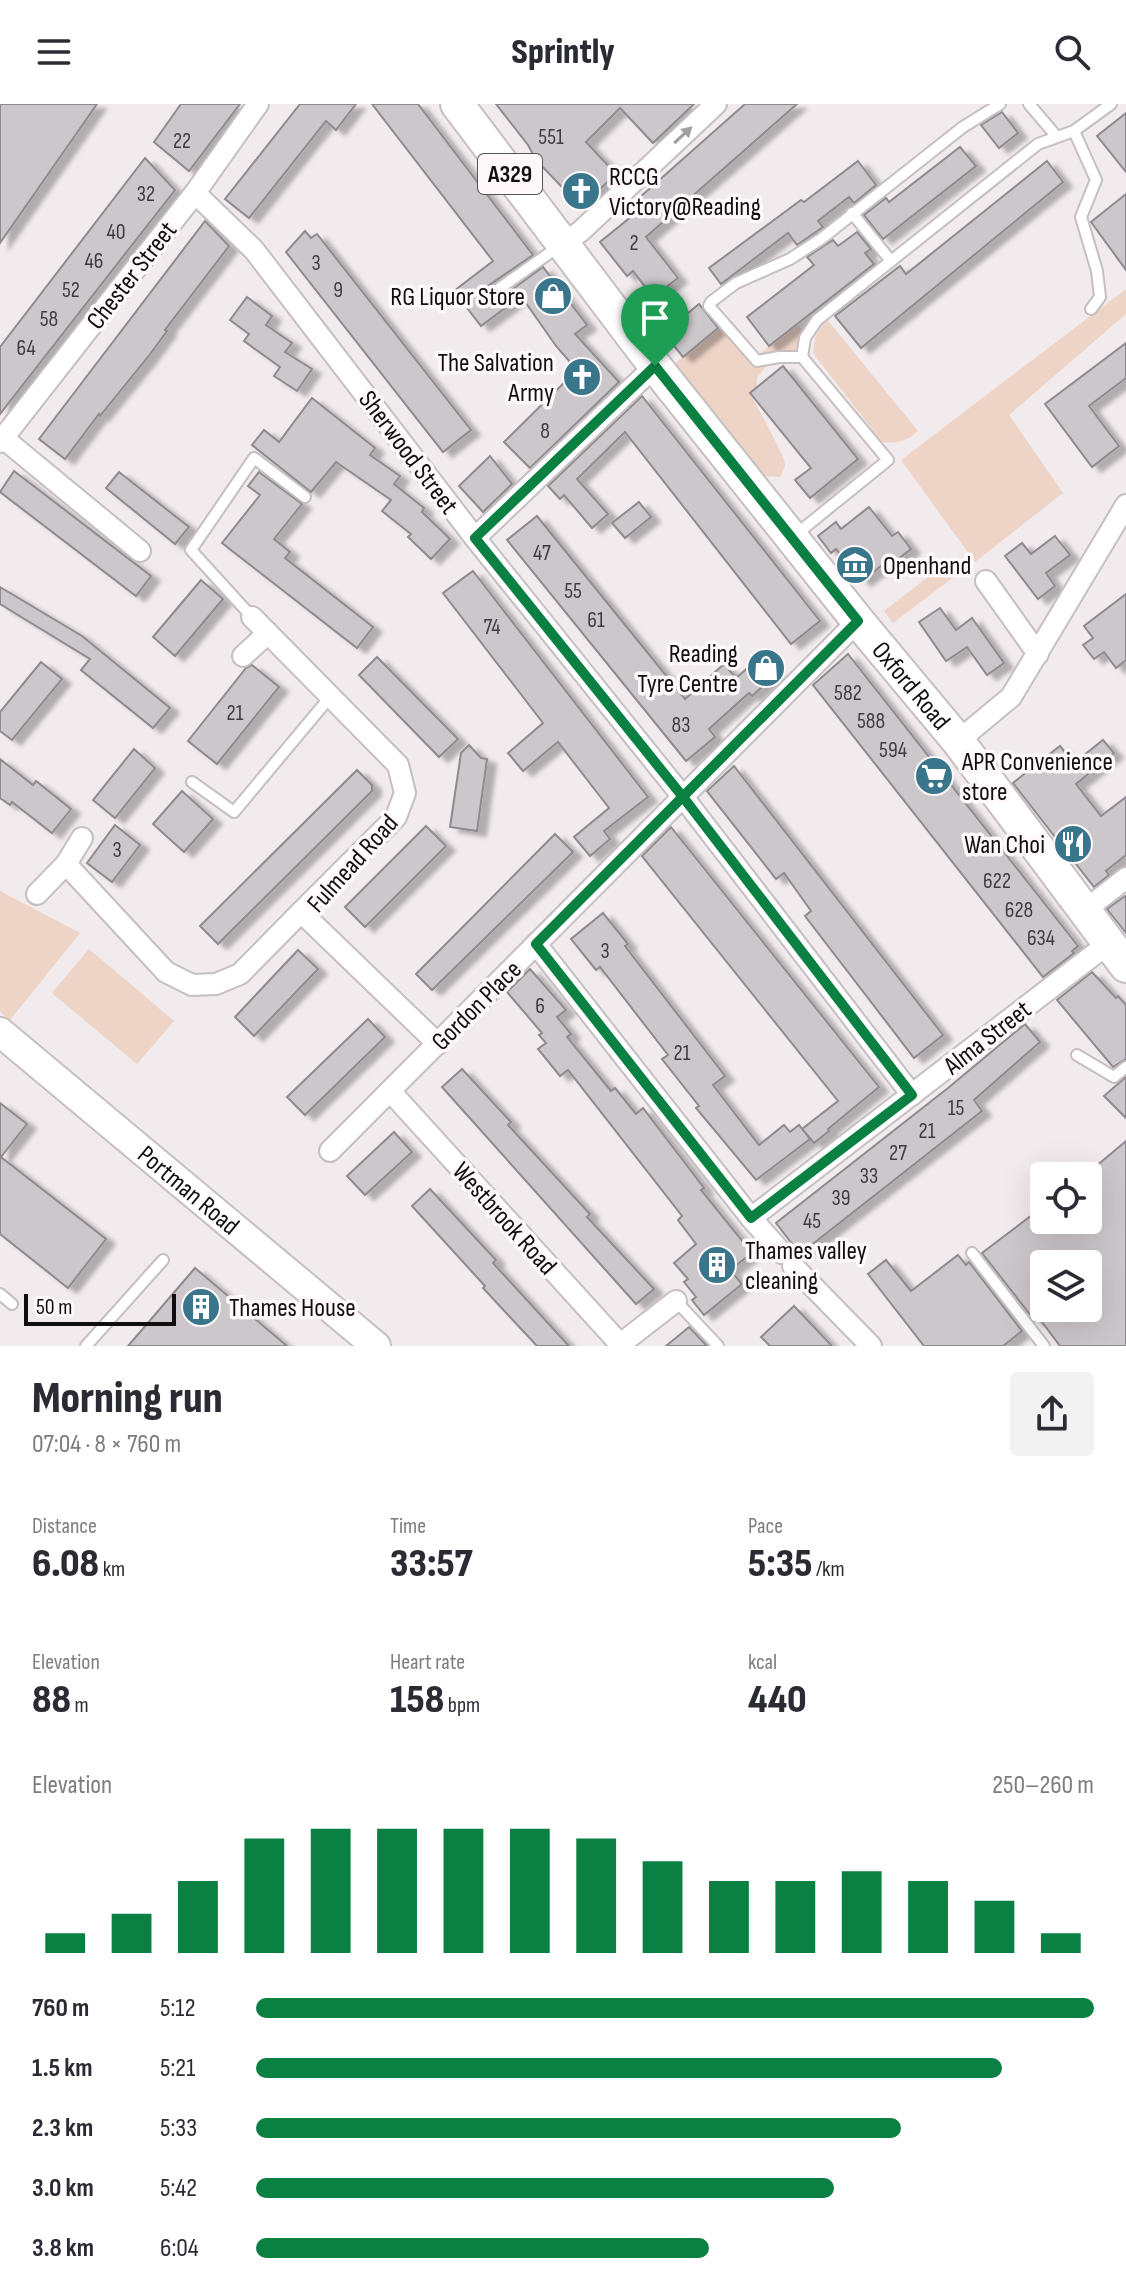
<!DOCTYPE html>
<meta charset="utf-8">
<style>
:root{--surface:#fff;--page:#f2f2f3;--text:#2b2b33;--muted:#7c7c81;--accent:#0b8043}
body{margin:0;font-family:"Sofia Sans Condensed",sans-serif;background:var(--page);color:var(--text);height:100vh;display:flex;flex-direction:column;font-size:30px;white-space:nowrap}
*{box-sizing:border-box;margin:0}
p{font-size:26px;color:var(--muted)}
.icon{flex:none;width:44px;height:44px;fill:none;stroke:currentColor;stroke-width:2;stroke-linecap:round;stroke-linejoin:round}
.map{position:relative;height:1242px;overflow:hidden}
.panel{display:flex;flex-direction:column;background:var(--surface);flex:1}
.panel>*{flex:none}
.buttons{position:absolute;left:1030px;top:1058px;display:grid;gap:16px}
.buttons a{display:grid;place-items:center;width:72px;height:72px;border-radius:8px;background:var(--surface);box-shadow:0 8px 32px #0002;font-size:40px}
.scale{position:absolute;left:24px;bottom:20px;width:152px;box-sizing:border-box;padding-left:8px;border:4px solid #100e0f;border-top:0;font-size:22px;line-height:28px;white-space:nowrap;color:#100e0f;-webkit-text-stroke:6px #fef8fa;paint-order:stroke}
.pin{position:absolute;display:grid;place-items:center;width:68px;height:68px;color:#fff;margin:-82px -34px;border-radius:50% 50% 50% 0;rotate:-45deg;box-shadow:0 0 8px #0007}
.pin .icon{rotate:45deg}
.round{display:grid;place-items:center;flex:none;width:84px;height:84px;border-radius:8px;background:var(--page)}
.summary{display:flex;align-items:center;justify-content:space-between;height:136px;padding:0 32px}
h1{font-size:44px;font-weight:800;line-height:60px}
.metrics{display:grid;grid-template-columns:repeat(3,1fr);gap:12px;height:136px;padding:8px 32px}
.metrics div{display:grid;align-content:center}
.metrics b{font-size:40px;font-weight:800}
.metrics small{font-size:22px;font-weight:400}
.metrics p{font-size:22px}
.chart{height:224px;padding:16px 32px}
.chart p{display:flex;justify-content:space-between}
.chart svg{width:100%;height:144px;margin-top:8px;stroke:var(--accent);stroke-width:6}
ul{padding:0 32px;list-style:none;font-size:26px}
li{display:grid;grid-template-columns:128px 96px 1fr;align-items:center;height:60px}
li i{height:20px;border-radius:10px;background:var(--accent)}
header{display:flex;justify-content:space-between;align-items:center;height:104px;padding:0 32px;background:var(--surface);font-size:36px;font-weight:800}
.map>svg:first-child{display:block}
.green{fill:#eed3c7}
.building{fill:#ccc7cb;stroke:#8f8a8f;stroke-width:2;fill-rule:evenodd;filter:url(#shadow)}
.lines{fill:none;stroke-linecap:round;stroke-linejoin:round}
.lane-casing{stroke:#c6bfc1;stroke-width:14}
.street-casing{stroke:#c6bfc1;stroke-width:24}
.secondary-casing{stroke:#c6bfc1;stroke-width:32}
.primary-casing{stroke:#c6bfc1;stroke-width:36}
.lane{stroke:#fff;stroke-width:10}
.street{stroke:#fff;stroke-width:20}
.secondary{stroke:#fff;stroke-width:28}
.primary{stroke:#fff;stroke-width:32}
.oneway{fill:#9f9f9f}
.route-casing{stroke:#fff;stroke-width:16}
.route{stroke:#0b8043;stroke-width:10}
.labels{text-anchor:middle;stroke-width:7;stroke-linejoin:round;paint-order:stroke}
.number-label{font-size:22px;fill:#3f3c3e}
.shield{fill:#fef8fa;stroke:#575456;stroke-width:2}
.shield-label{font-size:24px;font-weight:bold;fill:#100e0f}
.poi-label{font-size:26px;fill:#100e0f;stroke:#fef8fa;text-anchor:start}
.street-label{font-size:26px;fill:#100e0f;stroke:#fef8fa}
</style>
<header><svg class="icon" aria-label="menu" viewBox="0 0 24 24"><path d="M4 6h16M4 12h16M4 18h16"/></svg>Sprintly<svg class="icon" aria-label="search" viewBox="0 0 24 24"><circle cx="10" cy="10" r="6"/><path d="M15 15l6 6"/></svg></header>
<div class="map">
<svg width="1126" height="1242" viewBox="0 0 1126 1242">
<defs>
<filter id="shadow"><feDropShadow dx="9" dy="5" stdDeviation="2" flood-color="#0004"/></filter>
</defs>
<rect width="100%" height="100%" fill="#f2ebed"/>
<g class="green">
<path d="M1126 185V210L1009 311 1063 389 975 458 901 356Z"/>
<path d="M826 214 918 327C907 337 897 340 882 338L813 249 815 234Z"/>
<path d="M732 217 759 250 798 220 809 237 798 257 777 248 757 274V283L750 289C756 302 785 351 785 361 785 362 781 372 780 373L765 372 672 262 718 224Z"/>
<path d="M954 458 967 463 893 519 884 507 941 463Z"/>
<path d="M0 787 80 829 10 916 0 908Z"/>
<path d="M89 845 174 917 137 960 52 889Z"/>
</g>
<g class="building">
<path d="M0 0H97L0 139Z"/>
<path d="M181 0H240L189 67 154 38Z"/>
<path d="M300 0H356L336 26 326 17 249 114 225 95Z"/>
<path d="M372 0H418L533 151 485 184 482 191 484 196 495 198 543 163 587 221 575 230 619 278 530 364 504 338 577 266 556 242 521 192 481 222 464 200 454 187 493 157Z"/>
<path d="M496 0H694L653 39 620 4 586 38 616 70 581 103 536 56 528 41Z"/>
<path d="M745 0H797L646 133 678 174 653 193 633 167 627 172 600 138 637 108 631 101Z"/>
<path d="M1002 8 1018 29 999 44 981 21Z"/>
<path d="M1126 9V68L1097 32Z"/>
<path d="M960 43 976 62 883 135 864 111 886 94 889 98Z"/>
<path d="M145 54 175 86 0 310V243Z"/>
<path d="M858 57 876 81 854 99 849 93 818 117 823 123 797 141 788 129 721 180 709 164 801 96 804 98Z"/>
<path d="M1047 57 1063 78 861 244 835 212 900 162 906 170Z"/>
<path d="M1126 90V166L1091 118Z"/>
<path d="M205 117 229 142 165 226 167 227 148 253 100 312 99 310 65 355 39 335Z"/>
<path d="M305 127 311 134 317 130 471 326 443 348 286 148Z"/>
<path d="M857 128 871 145 865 149 874 160 769 242 747 213 814 161 807 153 833 136 838 142Z"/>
<path d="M247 193 272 212 266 221 292 239 285 248 312 265 297 287 274 272 280 263 244 237 249 230 230 216Z"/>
<path d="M668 196 682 214 699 200 718 224 683 253 649 211Z"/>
<path d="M1126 239V274L1089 302 1119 342 1092 363 1045 300Z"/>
<path d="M783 262 858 355 810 394 795 376 811 364 750 289Z"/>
<path d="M642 292 820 517 791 540 625 328 577 375 608 410 592 424 564 391 560 395 548 382Z"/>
<path d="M312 294 375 344 370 351 400 372 394 380 424 404 422 408 450 435 431 455 408 433 411 430 382 407 391 396 336 358 311 388 252 341 264 326 279 338Z"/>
<path d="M490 352 512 380 483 408 459 382Z"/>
<path d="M14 367 151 472 136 492 0 388Z"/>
<path d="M119 368 189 423 175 440 106 384Z"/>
<path d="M259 368 302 400 274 435 290 448 285 454 373 523 357 544 222 439 260 391 248 382Z"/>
<path d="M639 398 651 413 625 434 612 419Z"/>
<path d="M869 403 892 432 898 428 911 445 894 458 891 454 862 477 836 445 831 449 818 432 836 418 841 425Z"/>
<path d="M537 412 685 595 724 560 736 574 759 554 775 571 752 592 749 589 709 625 715 633 686 657 507 436Z"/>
<path d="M1055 432 1070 451 1046 469 1055 482 1038 495 1005 452 1022 439 1031 450Z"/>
<path d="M473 467 648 693 604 727 610 735 590 752 574 733 609 704 558 638 523 667 508 649 543 619 443 489Z"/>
<path d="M201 476 223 495 175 552 153 533Z"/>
<path d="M0 483 82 532 170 604 153 624 81 566 90 555 0 500Z"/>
<path d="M1126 490V556L1116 564 1104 548 1094 555 1083 541 1093 534 1084 522Z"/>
<path d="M940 504 956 526 972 514 1004 559 987 571 967 543 946 557 919 518Z"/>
<path d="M848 550 1078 842 1072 847 1074 849 1043 873 813 581Z"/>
<path d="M377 553 458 635 439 653 359 571Z"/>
<path d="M41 558 62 575 12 636 0 627V608Z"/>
<path d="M252 561 279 583 217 660 188 637 246 564Z"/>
<path d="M1103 636 1114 649 1076 680 1101 712 1126 693V751L1106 767 1109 771 1094 783 1013 679 1060 642 1074 659Z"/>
<path d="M469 641 481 654 487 655 477 727 450 723 461 649Z"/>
<path d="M134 645 155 664 115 714 93 696Z"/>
<path d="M0 655 33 681 36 677 71 705 52 729 12 698 10 701 0 694Z"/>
<path d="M734 662 943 931 914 954 805 812 811 807 784 769 776 775 707 687Z"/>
<path d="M357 666 372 681V687L218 840 200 822Z"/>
<path d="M182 687 213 715 184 748 153 720Z"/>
<path d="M115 721 140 741 112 778 87 759Z"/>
<path d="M426 722 446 742 365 823 345 803Z"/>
<path d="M671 723 879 983 828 1025 829 1027 814 1039 802 1025 838 997 642 752Z"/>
<path d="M555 730 573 748 432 886 416 870Z"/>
<path d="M1125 792 1126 793V829L1107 805Z"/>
<path d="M603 809 628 840 625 842 725 972 713 981 759 1041 784 1021 790 1028 799 1021 810 1035 756 1076 696 1004 699 1002 662 955 668 951 600 863 596 866 571 835Z"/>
<path d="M298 846 318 865 254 932 235 913Z"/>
<path d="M530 865 566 906 557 913 571 930 567 933 611 987 615 984 636 1010 643 1004 704 1084 701 1086 752 1149 730 1166 742 1180 704 1211 692 1196 696 1193 684 1178 688 1175 674 1159 696 1140 678 1116 682 1112 568 966 560 972 538 945 546 939 539 931 542 929 507 888Z"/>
<path d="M1092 868 1116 894 1118 892 1126 901V955L1113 963 1057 896Z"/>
<path d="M368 915 385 933 305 1011 287 993Z"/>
<path d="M1025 920 1040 938 974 996 982 1007 800 1150 776 1119 948 984Z"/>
<path d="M462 965 511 1018 508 1021 590 1110 587 1113 654 1185 636 1200 442 983Z"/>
<path d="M1126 973V1014L1104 992Z"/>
<path d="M0 999 27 1020 1 1053 106 1135 68 1184 0 1130Z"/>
<path d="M394 1028 412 1048 365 1091 347 1072Z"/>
<path d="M1126 1037V1242H1060L1039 1214 1035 1217 982 1149 1044 1102V1116H1088V1069ZM1044 1160H1088V1204H1044Z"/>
<path d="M430 1085 496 1156 493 1159 569 1242H537L483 1184 485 1182 412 1102Z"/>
<path d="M958 1151 966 1161 969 1158 1022 1227 1003 1242H924L868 1170 886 1156 911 1187Z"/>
<path d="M195 1164 287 1242H128Z"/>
<path d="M794 1202 832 1242H770L761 1233Z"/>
<path d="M689 1223 707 1242H666Z"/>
</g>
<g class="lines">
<g class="lane-casing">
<g id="lane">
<path d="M1029 0 1057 33"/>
<path d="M1074 27 1096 76 1081 113 1097 167 1100 193 1091 205"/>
<path d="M852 109 891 157"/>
<path d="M490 191 558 143"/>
<path d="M802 253 805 234 817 216 1038 40 1074 27 1111 0"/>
<path d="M794 432 888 356 802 253H779L757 257 709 202 711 198 736 179 790 155 821 135 963 23 1000 0"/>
<path d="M252 513 191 446 254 354 305 393"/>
<path d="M192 678 234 708 330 593"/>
<path d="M1077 951 1114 973 1126 963"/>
<path d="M972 1149 1044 1242"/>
<path d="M0 1190 12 1200"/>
<path d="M676 1197 718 1242"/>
<path d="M86 1242 163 1156"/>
</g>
</g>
<g class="street-casing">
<g id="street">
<path d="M195 89 254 146 475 434 683 693 912 991"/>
<path d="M563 140 581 127 716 0"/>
<path d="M3 334 140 447"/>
<path d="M0 338 195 89 258 0"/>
<path d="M475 434 655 262"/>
<path d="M986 477 1038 550"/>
<path d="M252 513 398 661 405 689 396 713 301 808 438 940"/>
<path d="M243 552 268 529"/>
<path d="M958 637 1011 593 1126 401"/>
<path d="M66 760 166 868 192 881 216 880 240 870 301 808"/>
<path d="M37 790 66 760 82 734"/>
<path d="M1084 807 1126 774"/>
<path d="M536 840 751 1114 782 1149"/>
<path d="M390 987 620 1240"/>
<path d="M330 1047 858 517"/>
<path d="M751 1114 1109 839"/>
<path d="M793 1162 871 1242"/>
<path d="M618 1242 676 1197"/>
</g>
</g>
<g class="secondary-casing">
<g id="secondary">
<path id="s1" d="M0 928 376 1242"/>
</g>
</g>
<g class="primary-casing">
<g id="primary">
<path id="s2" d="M457 0 655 262 858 517 958 637 1126 862"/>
</g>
</g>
<use href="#lane" class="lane"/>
<use href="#street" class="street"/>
<use href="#secondary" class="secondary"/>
<use href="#primary" class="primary"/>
</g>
<defs><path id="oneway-solid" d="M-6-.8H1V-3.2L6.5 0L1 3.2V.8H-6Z" transform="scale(2)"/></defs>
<use class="oneway" href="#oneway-solid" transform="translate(683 31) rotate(-43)"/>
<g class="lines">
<g class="route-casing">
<path id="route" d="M655 262 858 517 536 840 751 1114 912 991 683 693 475 434 655 262"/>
</g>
<use href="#route" class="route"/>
</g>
<defs>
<g id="church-disc" transform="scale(2)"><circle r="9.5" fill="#39768c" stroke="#fef8fa"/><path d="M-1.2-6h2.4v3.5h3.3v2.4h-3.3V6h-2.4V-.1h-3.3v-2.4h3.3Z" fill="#fff"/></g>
<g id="shop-disc" transform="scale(2)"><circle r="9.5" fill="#39768c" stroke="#fef8fa"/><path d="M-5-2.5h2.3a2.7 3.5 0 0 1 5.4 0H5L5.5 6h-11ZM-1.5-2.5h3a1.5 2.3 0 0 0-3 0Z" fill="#fff"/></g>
<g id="museum-disc" transform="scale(2)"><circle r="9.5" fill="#39768c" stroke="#fef8fa"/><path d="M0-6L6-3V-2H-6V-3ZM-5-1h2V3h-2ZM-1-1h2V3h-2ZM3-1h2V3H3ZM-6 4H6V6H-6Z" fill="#fff"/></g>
<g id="supermarket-disc" transform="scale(2)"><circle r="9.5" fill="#39768c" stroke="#fef8fa"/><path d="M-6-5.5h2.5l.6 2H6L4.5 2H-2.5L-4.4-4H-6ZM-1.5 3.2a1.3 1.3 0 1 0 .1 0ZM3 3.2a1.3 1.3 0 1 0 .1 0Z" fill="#fff"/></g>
<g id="restaurant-disc" transform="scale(2)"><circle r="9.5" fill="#39768c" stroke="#fef8fa"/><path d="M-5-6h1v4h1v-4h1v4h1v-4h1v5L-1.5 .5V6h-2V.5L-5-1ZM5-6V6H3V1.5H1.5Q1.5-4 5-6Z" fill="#fff"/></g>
<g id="building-disc" transform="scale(2)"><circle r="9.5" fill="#39768c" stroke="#fef8fa"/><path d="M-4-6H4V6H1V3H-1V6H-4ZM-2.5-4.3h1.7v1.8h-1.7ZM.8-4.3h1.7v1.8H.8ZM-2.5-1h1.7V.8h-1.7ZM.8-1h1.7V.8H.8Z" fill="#fff"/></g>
</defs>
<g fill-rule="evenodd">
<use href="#church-disc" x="581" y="87"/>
<use href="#shop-disc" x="553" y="192"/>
<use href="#church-disc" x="582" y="273"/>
<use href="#museum-disc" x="855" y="461"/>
<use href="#shop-disc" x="766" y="564"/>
<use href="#supermarket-disc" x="934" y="672"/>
<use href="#restaurant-disc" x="1073" y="740"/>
<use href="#building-disc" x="717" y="1161"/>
<use href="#building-disc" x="201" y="1203"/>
</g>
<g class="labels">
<g class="number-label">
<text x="551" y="40">551</text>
<text x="182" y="44">22</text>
<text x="146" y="97">32</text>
<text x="116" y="135">40</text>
<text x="634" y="146">2</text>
<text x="94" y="164">46</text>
<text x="316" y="166">3</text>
<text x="71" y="193">52</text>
<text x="338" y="193">9</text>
<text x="49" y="222">58</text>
<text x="26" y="251">64</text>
<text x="545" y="334">8</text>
<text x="542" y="456">47</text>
<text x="573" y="494">55</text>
<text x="596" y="523">61</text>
<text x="492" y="530">74</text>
<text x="848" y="596">582</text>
<text x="235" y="616">21</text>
<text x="871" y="624">588</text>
<text x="681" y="628">83</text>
<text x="893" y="653">594</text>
<text x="117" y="753">3</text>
<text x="997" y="784">622</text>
<text x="1019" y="813">628</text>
<text x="1041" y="841">634</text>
<text x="605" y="854">3</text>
<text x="540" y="909">6</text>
<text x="682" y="956">21</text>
<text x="956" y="1011">15</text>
<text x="927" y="1034">21</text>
<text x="898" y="1056">27</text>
<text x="869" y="1079">33</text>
<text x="841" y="1101">39</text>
<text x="812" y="1124">45</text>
</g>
<rect class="shield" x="478" y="50" width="64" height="40" rx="6"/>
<g class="shield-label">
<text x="510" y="78">A329</text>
</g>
<g class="poi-label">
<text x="609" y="81">RCCG<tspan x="609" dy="30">Victory@Reading</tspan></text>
<text x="525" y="201" text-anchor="end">RG Liquor Store</text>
<text x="554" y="267" text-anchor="end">The Salvation<tspan x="554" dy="30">Army</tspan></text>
<text x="883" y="470">Openhand</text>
<text x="738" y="558" text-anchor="end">Reading<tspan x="738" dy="30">Tyre Centre</tspan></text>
<text x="962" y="666">APR Convenience<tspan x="962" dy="30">store</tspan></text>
<text x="1045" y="749" text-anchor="end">Wan Choi</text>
<text x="745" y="1155">Thames valley<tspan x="745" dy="30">cleaning</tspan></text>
<text x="229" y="1212">Thames House</text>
</g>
<g class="street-label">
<text transform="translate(131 171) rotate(-52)" y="9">Chester Street</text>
<text transform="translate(409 348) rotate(53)" y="9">Sherwood Street</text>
<text dy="9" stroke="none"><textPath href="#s2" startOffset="738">Oxford Road</textPath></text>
<text transform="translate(352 759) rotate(-48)" y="9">Fulmead Road</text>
<text transform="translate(476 901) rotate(-45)" y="9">Gordon Place</text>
<text transform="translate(987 933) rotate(-38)" y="9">Alma Street</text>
<text dy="9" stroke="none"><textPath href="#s1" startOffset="246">Portman Road</textPath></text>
<text transform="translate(505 1114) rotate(48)" y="9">Westbrook Road</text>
</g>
</g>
</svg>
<div class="buttons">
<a><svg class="icon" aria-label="locate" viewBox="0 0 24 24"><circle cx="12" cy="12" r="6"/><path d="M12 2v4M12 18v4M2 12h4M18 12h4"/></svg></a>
<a><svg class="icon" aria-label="layers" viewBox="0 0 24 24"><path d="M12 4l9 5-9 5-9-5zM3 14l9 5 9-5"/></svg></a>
</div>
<div class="scale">50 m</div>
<div class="pin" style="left:655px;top:262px;background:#1e9e55"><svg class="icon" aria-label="arrive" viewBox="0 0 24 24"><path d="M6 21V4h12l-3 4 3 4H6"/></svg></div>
</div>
<section class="panel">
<div class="summary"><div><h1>Morning run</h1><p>07:04 · 8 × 760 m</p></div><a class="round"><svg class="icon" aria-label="share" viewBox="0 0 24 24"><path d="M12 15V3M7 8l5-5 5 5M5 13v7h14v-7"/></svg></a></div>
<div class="metrics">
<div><p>Distance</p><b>6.08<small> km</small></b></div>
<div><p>Time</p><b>33:57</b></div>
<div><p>Pace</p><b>5:35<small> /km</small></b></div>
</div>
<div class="metrics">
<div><p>Elevation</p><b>88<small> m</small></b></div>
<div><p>Heart rate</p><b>158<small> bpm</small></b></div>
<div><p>kcal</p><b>440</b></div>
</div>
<div class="chart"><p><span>Elevation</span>250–260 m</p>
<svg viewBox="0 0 160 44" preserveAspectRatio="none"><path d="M5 44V38M15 44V32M25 44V22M35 44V9M45 44V6M55 44V6M65 44V6M75 44V6M85 44V9M95 44V16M105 44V22M115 44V22M125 44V19M135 44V22M145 44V28M155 44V38"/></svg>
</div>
<ul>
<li><b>760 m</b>5:12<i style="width:100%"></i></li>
<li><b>1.5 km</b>5:21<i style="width:89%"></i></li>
<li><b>2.3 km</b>5:33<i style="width:77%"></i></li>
<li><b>3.0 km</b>5:42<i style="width:69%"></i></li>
<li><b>3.8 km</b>6:04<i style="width:54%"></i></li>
</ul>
</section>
